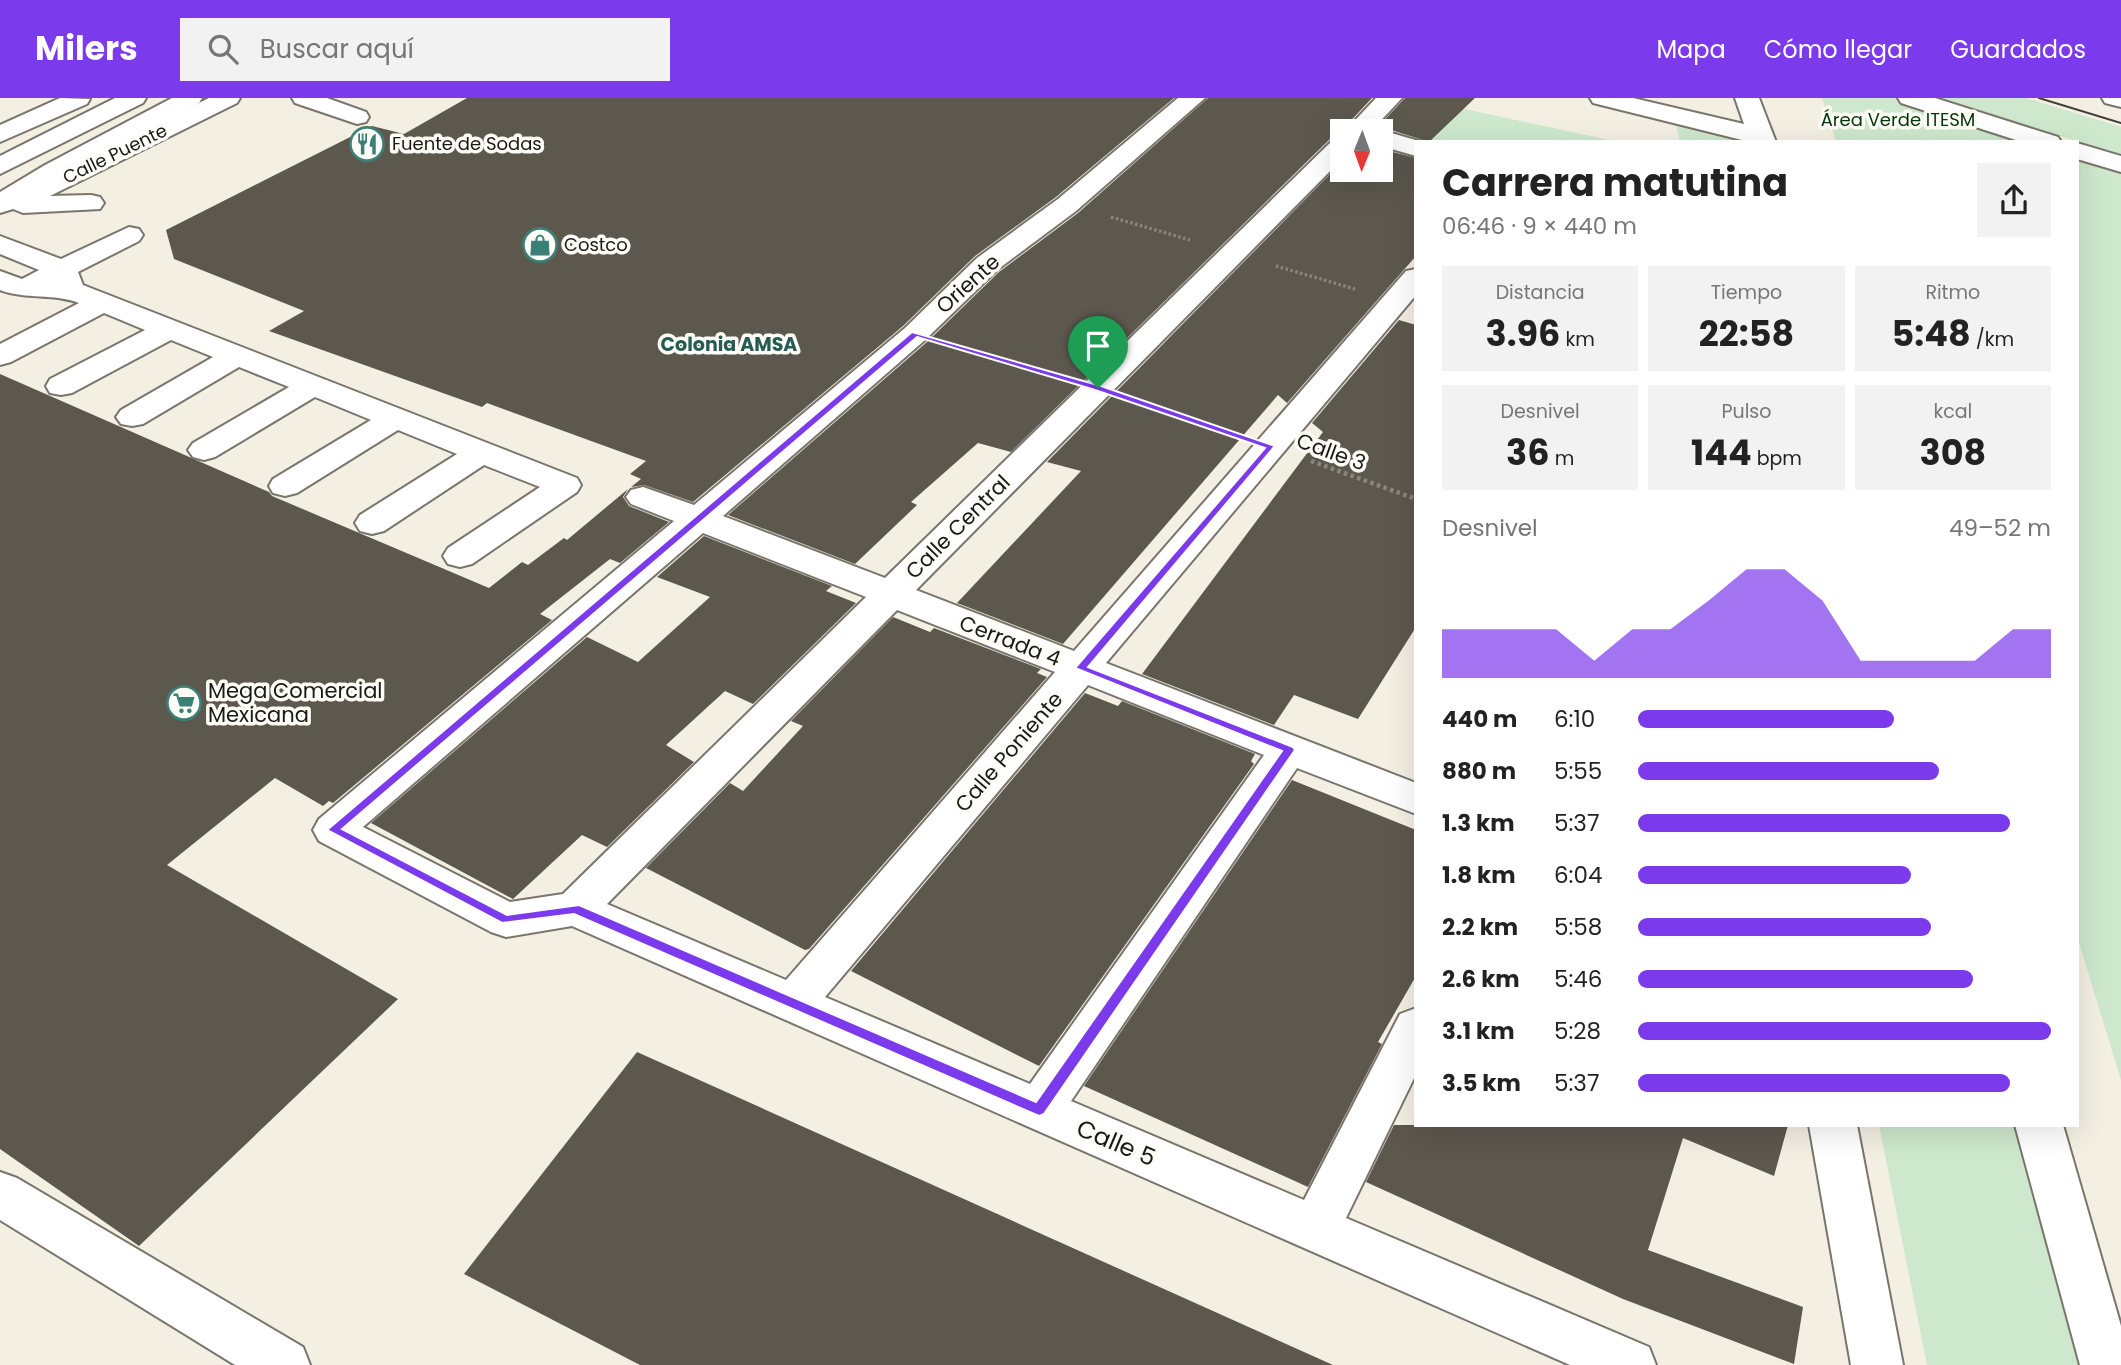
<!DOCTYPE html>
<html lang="es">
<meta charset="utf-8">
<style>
:root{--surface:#fff;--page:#f2f2f2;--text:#222;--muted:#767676;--accent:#7c3aed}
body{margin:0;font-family:Poppins,sans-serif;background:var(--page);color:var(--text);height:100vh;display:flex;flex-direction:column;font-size:26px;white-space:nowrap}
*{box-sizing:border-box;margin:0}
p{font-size:23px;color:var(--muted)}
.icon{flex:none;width:38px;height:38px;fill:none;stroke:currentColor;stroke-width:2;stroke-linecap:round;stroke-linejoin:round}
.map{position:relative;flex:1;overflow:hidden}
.sheet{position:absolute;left:1414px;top:42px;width:665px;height:987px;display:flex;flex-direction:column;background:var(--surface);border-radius:0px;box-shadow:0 7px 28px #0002}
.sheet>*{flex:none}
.needle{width:46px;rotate:181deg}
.controls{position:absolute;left:1330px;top:21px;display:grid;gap:14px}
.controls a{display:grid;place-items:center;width:63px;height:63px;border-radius:0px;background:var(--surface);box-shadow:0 7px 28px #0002;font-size:35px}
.pin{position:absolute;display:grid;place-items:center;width:60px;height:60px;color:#fff;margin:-72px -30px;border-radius:50% 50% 50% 0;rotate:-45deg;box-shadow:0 0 7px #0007}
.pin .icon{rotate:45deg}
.round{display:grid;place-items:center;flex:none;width:74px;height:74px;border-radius:0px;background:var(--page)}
.summary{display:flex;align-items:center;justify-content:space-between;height:119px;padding:0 28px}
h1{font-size:38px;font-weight:700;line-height:52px}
.stats{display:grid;grid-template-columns:repeat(3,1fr);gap:10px;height:119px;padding:7px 28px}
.stats div{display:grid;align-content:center;border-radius:0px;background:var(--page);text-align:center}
.stats b{font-size:35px;font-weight:700}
.stats small{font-size:19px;font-weight:400}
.stats p{font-size:19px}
.chart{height:196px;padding:14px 28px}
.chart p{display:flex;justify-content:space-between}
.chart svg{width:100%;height:126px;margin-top:7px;fill:var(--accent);opacity:.7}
ul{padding:0 28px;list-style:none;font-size:23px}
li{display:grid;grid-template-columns:112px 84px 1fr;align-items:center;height:52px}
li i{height:18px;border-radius:9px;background:var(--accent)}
header{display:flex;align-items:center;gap:42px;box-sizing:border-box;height:98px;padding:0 35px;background:var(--accent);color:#fff}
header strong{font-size:33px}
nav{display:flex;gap:38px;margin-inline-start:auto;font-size:24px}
.search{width:490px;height:63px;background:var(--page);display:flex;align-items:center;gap:18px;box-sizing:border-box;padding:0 24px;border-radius:0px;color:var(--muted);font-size:26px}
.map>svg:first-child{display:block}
.green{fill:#cde8cc}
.building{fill:#5c584e}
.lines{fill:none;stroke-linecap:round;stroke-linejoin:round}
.minor-casing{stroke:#7a756b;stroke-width:4}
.major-casing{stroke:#7a756b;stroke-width:4}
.path-far1{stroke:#8a867e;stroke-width:3.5;stroke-dasharray:2.5 2.5;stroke-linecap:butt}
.path{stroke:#8a867e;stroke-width:4.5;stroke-dasharray:3.5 3.5;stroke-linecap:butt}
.minor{fill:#fff;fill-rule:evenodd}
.major{fill:#fff;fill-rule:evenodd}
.tram{stroke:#413e39;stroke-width:2}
.route{fill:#7c3aed;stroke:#fff;stroke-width:2;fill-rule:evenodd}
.labels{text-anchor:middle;stroke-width:7;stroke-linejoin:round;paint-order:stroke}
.far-park-label{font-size:18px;fill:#023709;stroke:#fefcf7}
.far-poi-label{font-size:18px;fill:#1b1915;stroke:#fefcf7;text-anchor:start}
.far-street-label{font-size:18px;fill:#1b1915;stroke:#fefcf7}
.far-neighbourhood-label{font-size:19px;font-weight:bold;fill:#245c54;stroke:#fefcf7}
.street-label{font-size:21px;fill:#1b1915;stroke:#fefcf7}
.poi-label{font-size:21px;fill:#1b1915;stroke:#fefcf7;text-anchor:start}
.near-street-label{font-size:24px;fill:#1b1915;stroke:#fefcf7}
</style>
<header>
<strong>Milers</strong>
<div class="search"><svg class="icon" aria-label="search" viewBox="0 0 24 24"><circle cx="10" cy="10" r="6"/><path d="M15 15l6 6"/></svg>Buscar aquí</div>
<nav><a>Mapa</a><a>Cómo llegar</a><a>Guardados</a></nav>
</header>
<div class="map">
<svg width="2121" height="1267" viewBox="0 0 2121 1267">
<rect width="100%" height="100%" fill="#f4efe3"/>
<g class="green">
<path d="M1412 0H1414L1618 44H1426L1376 30Z"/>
<path d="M1822 0H1899L2036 44H1836Z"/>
<path d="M1940 0H2026L2121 29V57Z"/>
<path d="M1676 27 1735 40 1736 44H1680Z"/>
<path d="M2077 57 2121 71V982L2077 838Z"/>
<path d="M1879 1027H2015L2083 1267H1927Z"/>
</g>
<g class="building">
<path d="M467 0H1174L1056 99 975 158 903 228 693 404 644 387 631 389 641 381 630 376 646 363 487 305 482 309 269 233 304 213 174 161 166 132 372 28 404 36Z"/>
<path d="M1208 0H1372L1343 31 1342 37 1331 40 1011 354 978 345 911 404 917 407 855 466 728 417 927 244 999 174 1078 115Z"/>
<path d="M1405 0H1475L1429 44 1382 29 1376 31Z"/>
<path d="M1381 51 1416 60V158L1287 305 1278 297 1063 546 957 505 1081 373 1047 364 1342 64V72H1381Z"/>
<path d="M1399 222 1416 227V529L1358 621 1294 597 1274 627 1142 576 1323 334 1312 325Z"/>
<path d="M0 276 269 394 272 398 489 490 522 464 528 467 564 440 567 442 628 391 623 399 629 408 669 424 620 465 610 461 540 516 552 522 333 705 329 703 323 708 275 680 167 767 398 901 139 1148 0 1051Z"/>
<path d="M704 438 832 488 826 493 856 505 753 606 725 593 666 647 694 664 607 749 582 737 513 801 371 725 587 539 638 564 710 499 657 479Z"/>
<path d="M893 519 930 534 934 530 1041 571 1037 575 1047 579 809 851 805 852 646 770 730 685 743 693 803 628 791 623Z"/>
<path d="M1085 595 1118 608 1122 603 1255 656 1251 663 1254 666 1039 968 851 873Z"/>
<path d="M1292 682 1416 732V878L1378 944 1382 946 1308 1089 1084 988Z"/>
<path d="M637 954 1333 1267H640L464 1176Z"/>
<path d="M1394 1027H1788L1774 1078 1683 1040 1648 1152 1803 1209 1794 1266 1623 1201 1366 1084Z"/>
</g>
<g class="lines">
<g class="minor-casing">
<g id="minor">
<path d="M60 0 90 1 87 6 0 44V27Z"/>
<path d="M115 0H146L143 5 0 76V58Z"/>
<path d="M209 0H240L237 5 50 98 91 97 100 99 104 105 100 111 23 115 13 111 0 115V98L36 85Z"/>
<path d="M292 0H327L366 14 369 19 366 24 357 26 295 5Z"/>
<path d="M1178 0H1205L1076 113 997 172 925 242 723 418 885 480 1333 42 1342 39V61L916 492 1074 553 1406 173 1416 171V197L1106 565 1416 685V716L1297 670 1071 1003 1304 1102 1400 916 1416 910V976L1346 1120 1649 1249 1656 1267H1570L572 828 506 839 491 834 319 743 313 732 319 721 674 423 631 406 626 399 631 392 643 389 694 407 905 230 977 160 1058 101ZM703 435 866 499 563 796 510 804 363 729ZM897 512 1055 574 786 882 607 806ZM1088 587 1264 657 1030 986 825 899Z"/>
<path d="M1376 0H1402L1371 33H1345Z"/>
<path d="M1590 0H1633L1744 26 1735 0H1759L1776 44H1750L1593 5Z"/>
<path d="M1381 32 1422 44H1416V58L1381 48V33H1378Z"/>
<path d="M129 129 139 131 143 137 139 143 78 174 83 187 577 380 581 387 577 394 472 466 460 469 448 466 443 458 448 450 540 389 484 367 384 433 372 436 360 433 355 425 360 417 457 356 398 332 297 395 285 398 273 395 269 388 273 381 371 322 315 299 215 359 204 362 193 359 188 352 193 345 289 289 239 269 143 326 132 328 121 326 116 319 121 312 213 259 171 242 72 295 61 297 50 295 46 288 50 281 145 232 104 215 11 264 0 267V246L79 205C54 195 26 202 0 192V173L22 181 39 172 0 156V138L61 161Z"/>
<path d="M1809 1027H1857L1903 1267H1851Z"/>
<path d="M2015 1027H2063L2121 1228V1267H2080Z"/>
<path d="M0 1074 17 1080 303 1249 310 1267H235L0 1122Z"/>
</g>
</g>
<g class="major-casing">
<g id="major">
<path d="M172 0H202L199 5 63 77 9 112 0 114V94L45 67Z"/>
<path d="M1898 0H1935L2058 39 2061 44H2022L1901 5Z"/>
<path d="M2102 0H2121V9L2105 5Z"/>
<path d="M2077 45 2121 58V74L2077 61Z"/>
</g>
</g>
<g class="path-far1">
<path d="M1111 119 1190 142"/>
<path d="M1276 168 1355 191"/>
<path d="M959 249 1054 277"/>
<path d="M1139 304 1186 320"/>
</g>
<g class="path">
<path d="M1181 318 1230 335"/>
<path d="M1311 363 1416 401"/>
</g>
<use href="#minor" class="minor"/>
<use href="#major" class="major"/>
<path class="tram" d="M2039 0 2121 25"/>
</g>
<path class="route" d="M912 234 1101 288 1275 348 1088 569 1293 649 1295 652 1044 1016 1039 1018 574 816 502 825 327 732ZM917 239 1095 292 1265 350 1075 570 1282 653 1036 1004 579 807 507 817 342 731Z"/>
<defs>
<g id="restaurant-ring" transform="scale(1.75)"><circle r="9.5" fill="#fefcf7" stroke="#3b8077" stroke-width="1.5"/><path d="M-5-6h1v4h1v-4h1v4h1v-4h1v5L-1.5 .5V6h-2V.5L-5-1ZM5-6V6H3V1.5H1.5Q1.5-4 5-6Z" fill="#3b8077"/></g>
<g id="shop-ring" transform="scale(1.75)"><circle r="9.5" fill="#fefcf7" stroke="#3b8077" stroke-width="1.5"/><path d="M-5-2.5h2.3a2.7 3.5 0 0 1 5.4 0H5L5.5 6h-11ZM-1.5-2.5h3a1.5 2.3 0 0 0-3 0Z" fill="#3b8077"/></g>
<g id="supermarket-ring" transform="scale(1.75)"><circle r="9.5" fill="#fefcf7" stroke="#3b8077" stroke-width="1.5"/><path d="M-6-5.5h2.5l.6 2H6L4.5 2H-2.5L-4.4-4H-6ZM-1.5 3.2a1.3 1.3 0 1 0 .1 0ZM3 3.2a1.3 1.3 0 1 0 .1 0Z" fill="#3b8077"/></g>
</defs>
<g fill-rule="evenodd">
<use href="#restaurant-ring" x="367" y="46"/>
<use href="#shop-ring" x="540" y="147"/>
<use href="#supermarket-ring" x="184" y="605"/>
</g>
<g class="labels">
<g class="far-park-label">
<text x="1898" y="28">Área Verde ITESM</text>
</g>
<g class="far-poi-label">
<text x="392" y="52">Fuente de Sodas</text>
<text x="564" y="153">Costco</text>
</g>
<g class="far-street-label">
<text transform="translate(115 56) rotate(-26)" y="6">Calle Puente</text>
</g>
<g class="far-neighbourhood-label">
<text x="729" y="253">Colonia AMSA</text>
</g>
<g class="street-label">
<text transform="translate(968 186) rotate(-42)" y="7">Oriente</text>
<text transform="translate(1331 354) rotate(20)" y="7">Calle 3</text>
<text transform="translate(958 429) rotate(-45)" y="7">Calle Central</text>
<text transform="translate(1010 543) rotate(21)" y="7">Cerrada 4</text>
<text transform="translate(1009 654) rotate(-49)" y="7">Calle Poniente</text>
</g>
<g class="poi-label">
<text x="208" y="600">Mega Comercial<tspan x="208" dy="24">Mexicana</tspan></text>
</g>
<g class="near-street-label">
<text transform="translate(1116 1045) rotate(23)" y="8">Calle 5</text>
</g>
</g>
</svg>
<div class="controls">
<a><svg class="needle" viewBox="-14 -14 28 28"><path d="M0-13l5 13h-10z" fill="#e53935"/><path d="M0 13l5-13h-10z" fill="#767676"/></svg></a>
</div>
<div class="pin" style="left:1098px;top:290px;background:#1e9e55"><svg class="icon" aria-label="arrive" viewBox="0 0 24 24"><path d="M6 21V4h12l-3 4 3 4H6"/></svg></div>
<section class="sheet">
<div class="summary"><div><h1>Carrera matutina</h1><p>06:46 · 9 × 440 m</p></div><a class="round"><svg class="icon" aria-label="share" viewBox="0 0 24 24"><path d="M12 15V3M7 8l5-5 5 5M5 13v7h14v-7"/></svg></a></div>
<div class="stats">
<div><p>Distancia</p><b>3.96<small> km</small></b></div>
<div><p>Tiempo</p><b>22:58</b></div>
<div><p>Ritmo</p><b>5:48<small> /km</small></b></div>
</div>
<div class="stats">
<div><p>Desnivel</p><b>36<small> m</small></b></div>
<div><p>Pulso</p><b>144<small> bpm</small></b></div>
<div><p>kcal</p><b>308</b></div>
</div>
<div class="chart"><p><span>Desnivel</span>49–52 m</p>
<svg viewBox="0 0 160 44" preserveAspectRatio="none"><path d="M0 44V27L10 27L20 27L30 27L40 38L50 27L60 27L70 17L80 6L90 6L100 17L110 38L120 38L130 38L140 38L150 27L160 27V44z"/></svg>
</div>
<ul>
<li><b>440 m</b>6:10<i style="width:62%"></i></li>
<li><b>880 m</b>5:55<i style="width:73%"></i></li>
<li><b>1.3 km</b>5:37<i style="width:90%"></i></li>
<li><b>1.8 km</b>6:04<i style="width:66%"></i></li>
<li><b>2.2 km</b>5:58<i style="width:71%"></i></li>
<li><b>2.6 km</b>5:46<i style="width:81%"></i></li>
<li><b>3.1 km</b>5:28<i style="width:100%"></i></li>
<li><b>3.5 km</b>5:37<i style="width:90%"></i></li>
</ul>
</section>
</div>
